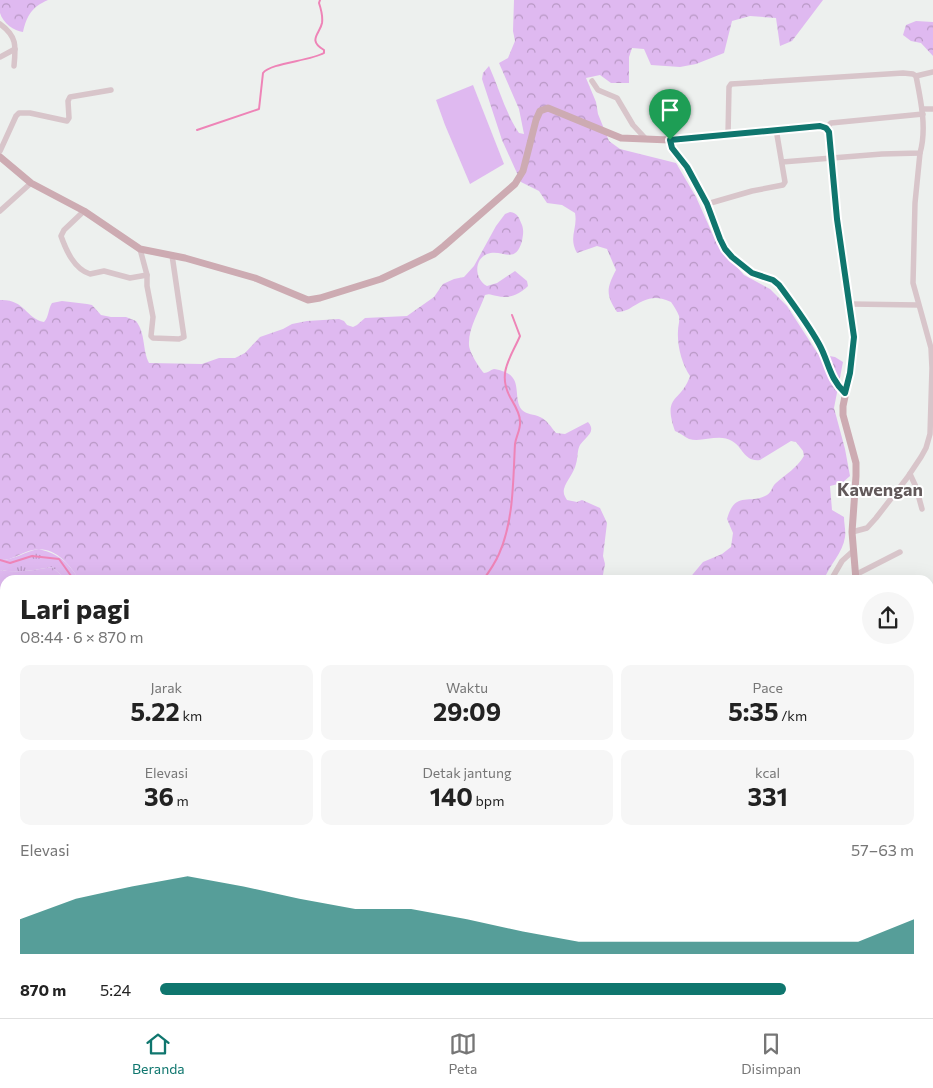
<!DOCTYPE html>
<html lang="id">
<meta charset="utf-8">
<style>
:root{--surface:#fff;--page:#f6f6f6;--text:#222;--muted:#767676;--line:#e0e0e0;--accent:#0f766e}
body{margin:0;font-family:Commissioner,sans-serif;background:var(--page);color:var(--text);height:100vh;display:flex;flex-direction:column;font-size:19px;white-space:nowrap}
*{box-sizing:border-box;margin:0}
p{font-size:16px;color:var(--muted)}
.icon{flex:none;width:28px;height:28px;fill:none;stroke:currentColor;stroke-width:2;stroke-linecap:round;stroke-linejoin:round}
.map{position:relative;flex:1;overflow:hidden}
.sheet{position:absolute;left:0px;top:575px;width:934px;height:444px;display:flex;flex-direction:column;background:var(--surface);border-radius:15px 15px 0 0;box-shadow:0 5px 20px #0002}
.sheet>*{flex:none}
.pin{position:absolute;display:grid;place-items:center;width:42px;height:42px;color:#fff;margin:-51px -21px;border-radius:50% 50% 50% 0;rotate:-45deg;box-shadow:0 0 5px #0007}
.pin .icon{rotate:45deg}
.round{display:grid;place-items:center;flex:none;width:52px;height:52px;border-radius:26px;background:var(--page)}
.head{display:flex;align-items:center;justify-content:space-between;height:85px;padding:0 20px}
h1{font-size:28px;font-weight:700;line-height:38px}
.metrics{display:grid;grid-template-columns:repeat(3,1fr);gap:8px;height:85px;padding:5px 20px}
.metrics div{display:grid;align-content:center;border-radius:10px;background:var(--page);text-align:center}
.metrics b{font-size:25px;font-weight:700}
.metrics small{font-size:14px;font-weight:400}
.metrics p{font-size:14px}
.chart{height:140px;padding:10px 20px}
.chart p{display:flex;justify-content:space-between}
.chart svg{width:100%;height:90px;margin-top:5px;fill:var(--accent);opacity:.7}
ul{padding:0 20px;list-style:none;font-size:16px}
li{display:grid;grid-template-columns:80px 60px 1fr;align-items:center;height:38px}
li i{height:12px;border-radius:6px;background:var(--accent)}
.dock{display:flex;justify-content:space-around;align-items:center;height:70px;border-top:1px solid var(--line);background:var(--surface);font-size:14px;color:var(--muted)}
.dock a{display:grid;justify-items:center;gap:2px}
.dock .selected{color:var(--accent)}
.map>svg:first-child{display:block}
.grass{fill:url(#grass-tufts)}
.forest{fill:url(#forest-crowns)}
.pitch{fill:#dfb9f0}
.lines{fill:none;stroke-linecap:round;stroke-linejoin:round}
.stream{stroke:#ee84b7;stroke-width:2}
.minor{stroke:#d8c5ca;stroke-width:5.5}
.major{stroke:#cdabb2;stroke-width:7}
.route-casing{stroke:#fff;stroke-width:10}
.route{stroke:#0f766e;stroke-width:6}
.labels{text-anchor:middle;stroke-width:4;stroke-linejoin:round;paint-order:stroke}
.quarter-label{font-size:18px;font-weight:bold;fill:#62595a;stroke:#fff}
</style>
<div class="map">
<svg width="933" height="1018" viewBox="0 0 933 1018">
<defs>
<pattern id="grass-tufts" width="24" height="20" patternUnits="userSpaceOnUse" patternTransform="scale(1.25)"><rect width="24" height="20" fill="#dfb9f0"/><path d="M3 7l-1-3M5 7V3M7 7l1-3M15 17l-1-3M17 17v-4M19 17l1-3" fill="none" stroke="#b898c4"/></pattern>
<pattern id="forest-crowns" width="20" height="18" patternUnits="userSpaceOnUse" patternTransform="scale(1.25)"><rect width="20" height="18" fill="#dfb9f0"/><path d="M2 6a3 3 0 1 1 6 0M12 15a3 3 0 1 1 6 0" fill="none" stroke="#b898c4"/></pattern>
</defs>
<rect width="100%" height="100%" fill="#edf0ee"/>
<g class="grass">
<path d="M39 549C61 555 67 562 80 580H67L52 567C35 570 17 573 0 570V560C12 561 26 551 39 549Z"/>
<path d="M0 972 5 977V1014H34L38 1018H3L0 1016Z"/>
</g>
<g class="forest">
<path d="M0 0H48C32 7 27 15 23 32 14 31 3 23 0 13 0 10 0 4 0 0Z"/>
<path d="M514 0H823L792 41 780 46 776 18 750 16 732 21 724 53 696 64 680 67 651 65 644 49 632 48 629 57V83H611L600 75 586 78 596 102 598 114 609 141 620 149 676 163 696 197 717 244 744 275 770 289 787 306 818 354 835 357 843 362 834 408 845 449 850 476 842 483 830 486 832 510 844 517C844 524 846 531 845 537 843 553 829 565 824 580H688L703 562 722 554 731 547 733 533 727 519C735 490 749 505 767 495 772 492 772 486 776 483 787 473 796 469 804 456L803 451 796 442 791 441 760 460C744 462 743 447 732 441 719 433 702 443 689 439 685 437 680 433 675 431 662 394 681 403 690 376 682 364 677 346 678 331 678 326 680 321 679 316 677 311 674 306 671 302 654 294 645 299 629 309 624 311 622 312 617 312 606 295 606 289 616 270L607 249 597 246 577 253C568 237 578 229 575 213L562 205 547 203 539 191 521 182 502 140 482 79 483 73 489 66C499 88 505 112 519 133L524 134 519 109 499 63 508 58 515 41 513 31Z"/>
<path d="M916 21 933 22V56L921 43 911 41 903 35 906 25Z"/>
<path d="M510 212C518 213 519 218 522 225 524 231 523 235 522 241 515 266 502 248 487 254 473 260 475 280 487 286L497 283 515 271 527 281 528 286C519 295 508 299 497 296 491 295 490 293 485 295 480 310 468 328 469 345 469 351 479 368 484 373 488 373 490 370 494 369 496 369 500 370 502 371 524 377 512 398 522 410 527 415 534 414 540 417 547 420 551 427 556 433L565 434 588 422C597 432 585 437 580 445 577 450 578 458 576 464 574 473 566 481 564 489 563 494 565 497 567 500L577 502 582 500 600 508 607 523 603 556 605 564 602 580H80C67 562 52 542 26 552 17 555 10 561 0 560V300C25 299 25 318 44 322 49 317 48 309 52 303L62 301 87 304 92 305 101 315 111 317H126L136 321C146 334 142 349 149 363L202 364 219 358H235L245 353 260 337 283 329 292 324 307 321 339 319 344 321 347 325 353 327 357 325 365 318 407 316 434 297 443 284 454 279 464 277 474 266 496 226 505 214Z"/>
<path d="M52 567 67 580H5V977L0 972V570C17 573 35 570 52 567Z"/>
<path d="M929 815H933V930L929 931Z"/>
<path d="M104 1014H268V1018H108Z"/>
<path d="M332 1014H770L771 1018H334Z"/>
</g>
<path class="pitch" d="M473 85 504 164 470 184 445 125 436 100Z"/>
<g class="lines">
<g class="stream">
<path d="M197 130 259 109 263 73C270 63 310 61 324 53V50C307 40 320 34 322 23 323 16 321 9 319 3L320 0"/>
<path d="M0 560 10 563 32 556 59 559 74 580"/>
<path d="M483 580C489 572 495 563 499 554 514 520 513 480 515 444 516 436 521 429 520 421 520 413 514 404 510 397 497 373 511 357 520 336L512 315"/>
<path d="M282 1014V1018"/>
</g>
<g class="minor">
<path d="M0 24C17 36 16 46 14 66"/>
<path d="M0 57 15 49"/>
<path d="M916 76 933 72"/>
<path d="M592 81 598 90 617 98 633 125 646 139"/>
<path d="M922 109H933"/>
<path d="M826 128 831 123 923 114"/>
<path d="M728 135 729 87 731 84 903 73 913 74 916 76C921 101 927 129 920 153L882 154 782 162"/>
<path d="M669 140 672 148 687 167 707 204 720 239 725 249 732 257 752 273 773 280 779 285C793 304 808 324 819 344 829 362 829 378 845 393"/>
<path d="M0 151 16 116 19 113H30L67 121 69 118 68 101 70 97 111 90"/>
<path d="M707 204 752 191 783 185 785 182 776 129"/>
<path d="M0 211 31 183"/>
<path d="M84 211 64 230 61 236C66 250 74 269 90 274L104 271 130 278 147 275"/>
<path d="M140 249 147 275V286L153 317 151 336 153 338 179 339 184 337 172 255"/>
<path d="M850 304 918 305"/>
<path d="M910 474 916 487 922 509"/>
<path d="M852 532 867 528 876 518 907 478 921 457 926 448 930 434 932 368 931 348 913 283 915 203 920 153"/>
<path d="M855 575 900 552"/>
<path d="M831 580 842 561 853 551"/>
<path d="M930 735 933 761"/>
<path d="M929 789H933"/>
<path d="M929 980H933"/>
<path d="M889 1014V1018"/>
<path d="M833 1018 834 1014"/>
</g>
<g class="major">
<path d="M0 157 31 183 84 211 140 249 185 258 255 278 308 300 320 298 381 279 434 254 444 246 515 184 523 171 536 120 540 111 548 108 621 138 669 140 820 126 826 128 829 132 837 219 854 337 850 373 843 406V415L856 463V476L852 532 856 580"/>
<path d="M929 735 933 734"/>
</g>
</g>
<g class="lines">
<g class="route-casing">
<path id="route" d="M820 126 826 128 829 132 837 219 854 337 850 373 845 393C829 378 829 362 819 344 808 324 793 304 779 285L773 280 752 273 732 257 725 249 720 239 707 204 687 167 672 148 670 140Z"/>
</g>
<use href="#route" class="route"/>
</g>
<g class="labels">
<g class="quarter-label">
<text x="880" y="496">Kawengan</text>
</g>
</g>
</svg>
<div class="pin" style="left:670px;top:140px;background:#1e9e55"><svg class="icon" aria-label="arrive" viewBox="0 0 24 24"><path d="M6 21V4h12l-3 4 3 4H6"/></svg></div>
<section class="sheet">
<div class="head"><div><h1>Lari pagi</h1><p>08:44 · 6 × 870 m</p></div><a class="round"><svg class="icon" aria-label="share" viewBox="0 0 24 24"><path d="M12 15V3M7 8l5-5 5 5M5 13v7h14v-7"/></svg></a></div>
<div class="metrics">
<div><p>Jarak</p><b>5.22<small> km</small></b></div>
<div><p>Waktu</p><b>29:09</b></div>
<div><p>Pace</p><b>5:35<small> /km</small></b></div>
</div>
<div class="metrics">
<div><p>Elevasi</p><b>36<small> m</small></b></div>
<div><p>Detak jantung</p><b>140<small> bpm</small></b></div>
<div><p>kcal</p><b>331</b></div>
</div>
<div class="chart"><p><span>Elevasi</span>57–63 m</p>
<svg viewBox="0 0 160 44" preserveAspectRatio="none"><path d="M0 44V27L10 17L20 11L30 6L40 11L50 17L60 22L70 22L80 27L90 33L100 38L110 38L120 38L130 38L140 38L150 38L160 27V44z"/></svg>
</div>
<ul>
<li><b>870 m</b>5:24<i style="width:83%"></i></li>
</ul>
</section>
</div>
<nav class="dock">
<a class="selected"><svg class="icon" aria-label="home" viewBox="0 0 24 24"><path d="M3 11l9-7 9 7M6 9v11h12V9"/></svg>Beranda</a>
<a><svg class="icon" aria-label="map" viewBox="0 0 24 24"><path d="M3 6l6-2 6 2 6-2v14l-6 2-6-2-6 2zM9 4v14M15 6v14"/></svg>Peta</a>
<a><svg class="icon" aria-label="saved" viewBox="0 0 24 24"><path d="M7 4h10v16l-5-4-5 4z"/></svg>Disimpan</a>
</nav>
